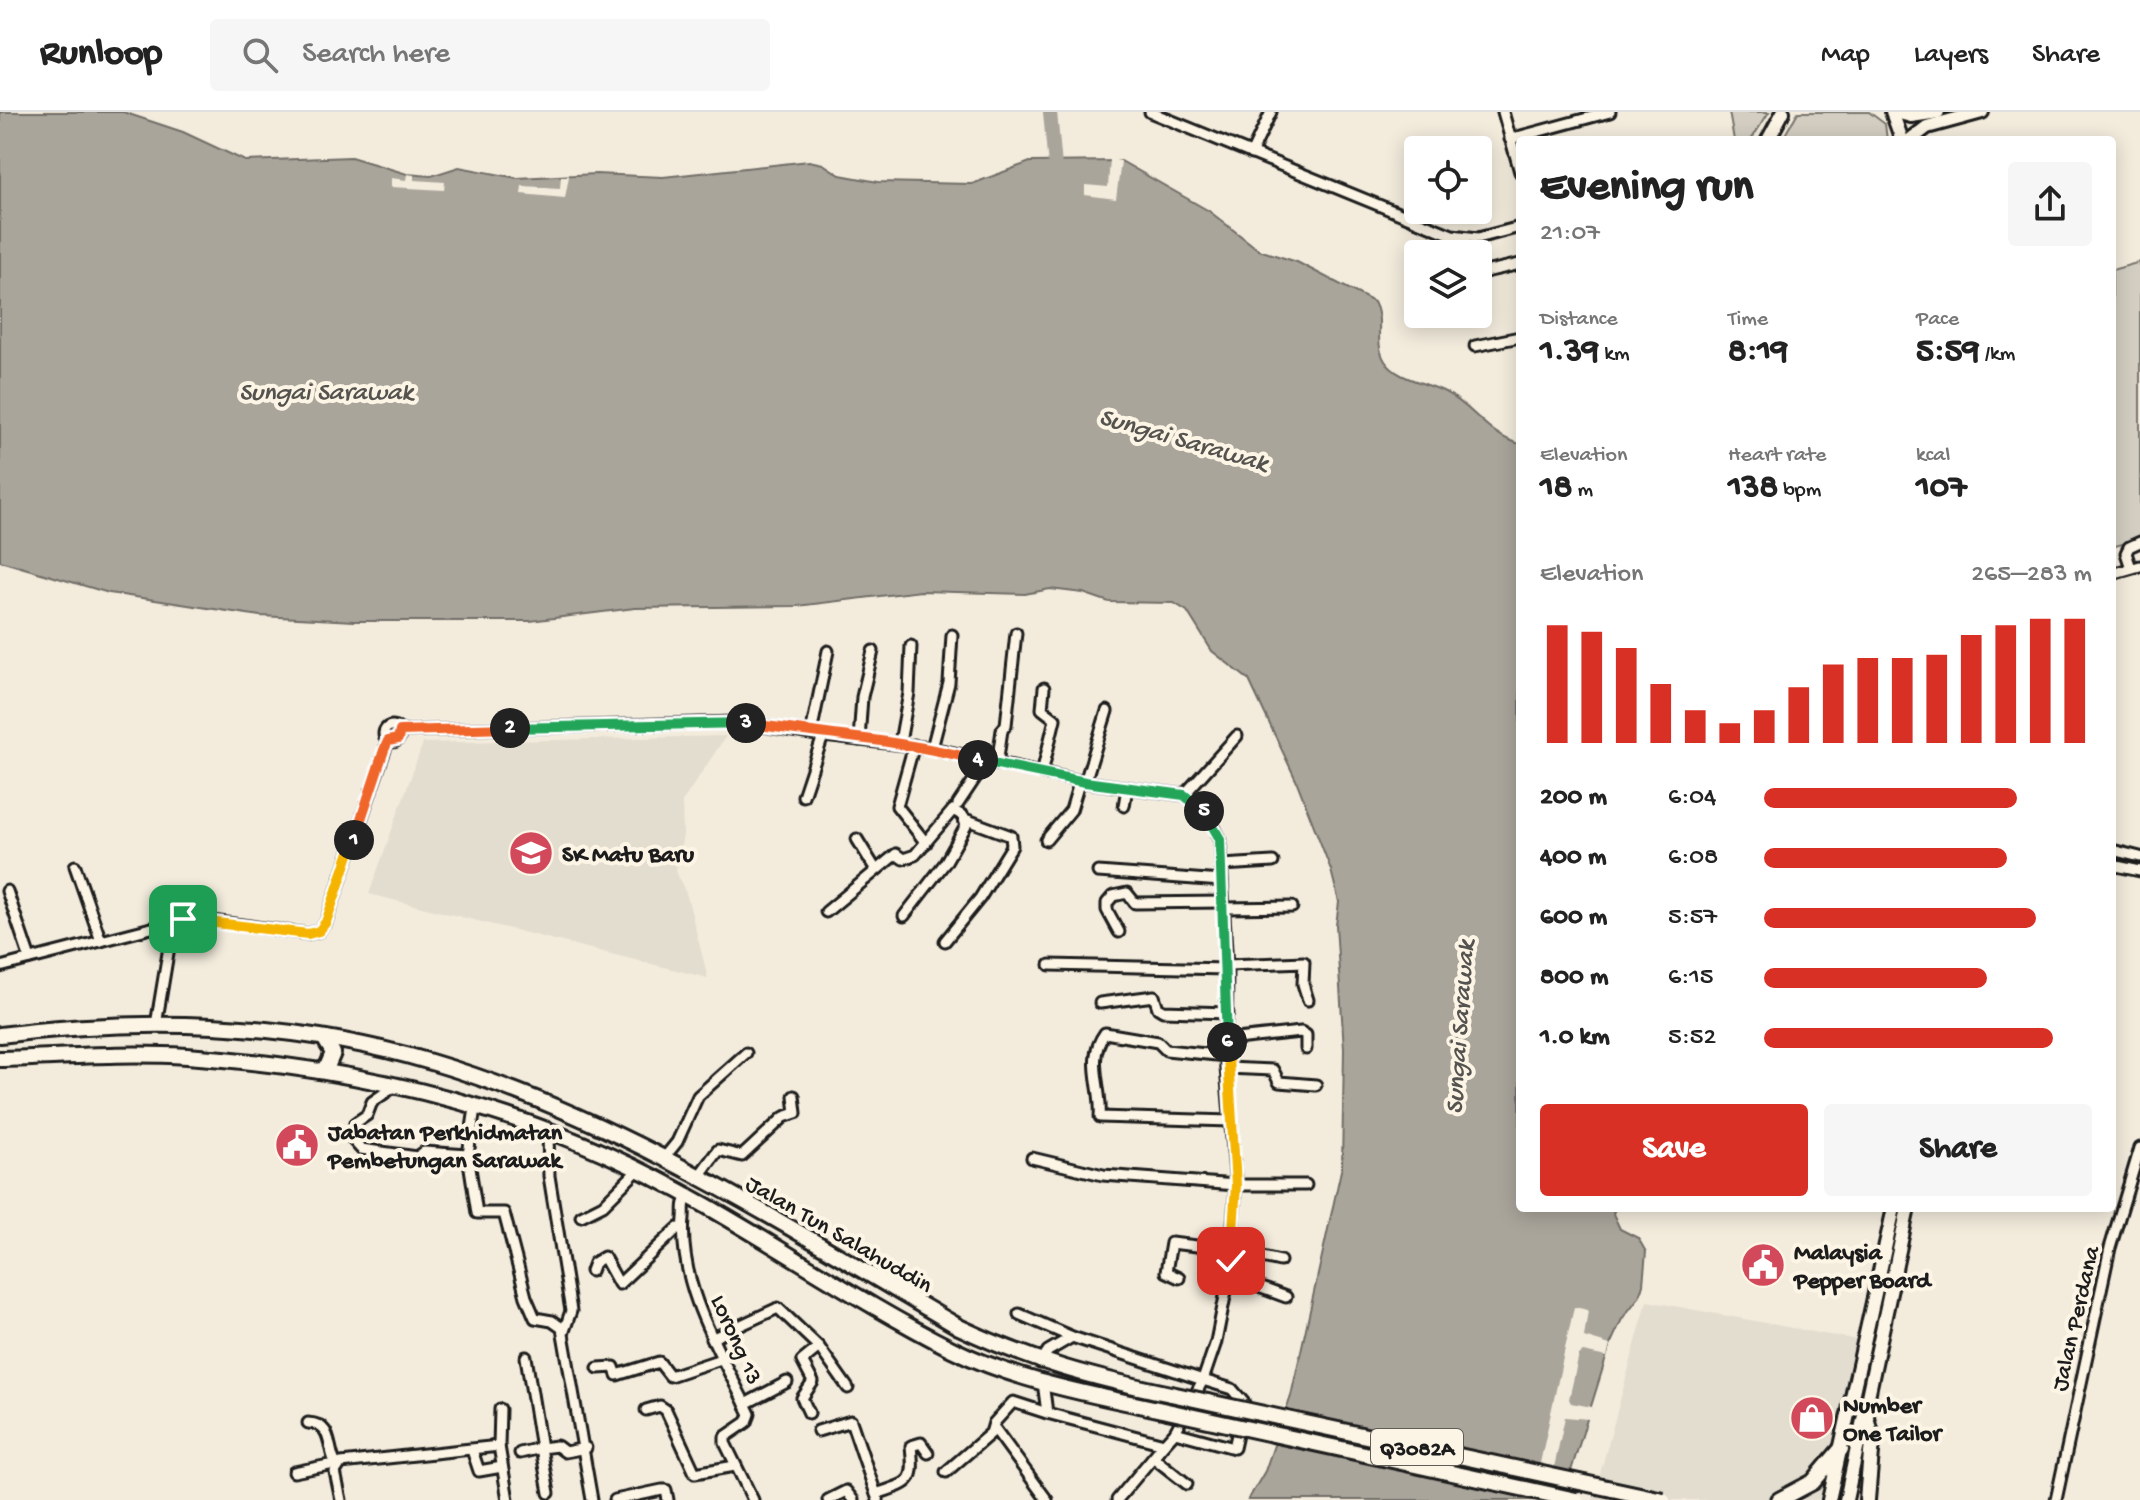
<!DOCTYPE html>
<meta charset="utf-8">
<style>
:root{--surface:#fff;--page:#f6f6f6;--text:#222;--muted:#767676;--line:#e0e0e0;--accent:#d93025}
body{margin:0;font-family:"Gochi Hand",sans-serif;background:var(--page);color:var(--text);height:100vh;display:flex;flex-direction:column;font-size:30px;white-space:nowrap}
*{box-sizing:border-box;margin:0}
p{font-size:26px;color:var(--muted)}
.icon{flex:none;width:44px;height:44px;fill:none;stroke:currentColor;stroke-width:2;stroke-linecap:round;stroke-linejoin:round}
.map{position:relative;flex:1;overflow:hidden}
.drawer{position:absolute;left:1516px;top:24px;width:600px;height:1076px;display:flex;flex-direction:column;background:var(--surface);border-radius:8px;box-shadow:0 4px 20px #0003}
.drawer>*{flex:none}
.tools{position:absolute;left:1404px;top:24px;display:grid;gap:16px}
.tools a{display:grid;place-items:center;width:88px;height:88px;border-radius:8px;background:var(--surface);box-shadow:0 4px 20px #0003;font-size:40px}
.pin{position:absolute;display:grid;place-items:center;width:68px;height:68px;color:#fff;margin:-34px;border-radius:16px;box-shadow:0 4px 12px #0006}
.km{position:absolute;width:40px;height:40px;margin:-20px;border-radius:50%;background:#222;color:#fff;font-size:22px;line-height:40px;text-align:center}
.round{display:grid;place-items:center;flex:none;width:84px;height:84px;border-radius:8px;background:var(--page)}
.head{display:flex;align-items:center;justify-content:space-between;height:136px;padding:0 24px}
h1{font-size:44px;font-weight:700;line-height:60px}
.stats{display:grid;grid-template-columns:repeat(3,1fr);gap:12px;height:136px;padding:8px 24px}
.stats div{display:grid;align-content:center}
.stats b{font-size:34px;font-weight:700}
.stats small{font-size:22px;font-weight:400}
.stats p{font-size:22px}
.chart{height:224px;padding:16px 24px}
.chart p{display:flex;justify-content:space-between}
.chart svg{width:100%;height:144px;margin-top:8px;stroke:var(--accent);stroke-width:6}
.button{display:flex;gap:16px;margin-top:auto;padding:16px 24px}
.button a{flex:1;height:92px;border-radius:8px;background:var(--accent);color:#fff;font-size:32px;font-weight:700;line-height:92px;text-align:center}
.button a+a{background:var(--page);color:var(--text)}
ul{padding:0 24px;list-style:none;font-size:26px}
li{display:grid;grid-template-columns:128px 96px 1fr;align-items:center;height:60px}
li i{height:20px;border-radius:10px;background:var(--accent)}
header{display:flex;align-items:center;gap:48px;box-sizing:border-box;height:112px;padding:0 40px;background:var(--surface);border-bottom:2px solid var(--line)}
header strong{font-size:38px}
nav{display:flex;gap:44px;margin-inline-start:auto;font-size:28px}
.search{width:560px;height:72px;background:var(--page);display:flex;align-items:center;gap:20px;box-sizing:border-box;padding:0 28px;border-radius:8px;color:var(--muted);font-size:30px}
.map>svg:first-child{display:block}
.built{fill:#e3ddcf}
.green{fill:#d3cec1;stroke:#78756e;stroke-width:2}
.water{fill:#aaa59b;stroke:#716e68;stroke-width:2}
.pier{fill:#f3ecdd}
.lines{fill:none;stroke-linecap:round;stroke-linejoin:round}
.river{stroke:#aaa59b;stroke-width:14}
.minor-casing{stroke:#1c1c1c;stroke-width:15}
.major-casing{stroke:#1c1c1c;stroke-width:18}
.highway-casing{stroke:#1c1c1c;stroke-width:20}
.minor{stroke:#fcf5e5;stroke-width:9}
.major{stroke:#fcf5e5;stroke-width:12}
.highway{stroke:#fcf5e5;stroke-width:14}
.highway-bridge-casing{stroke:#1c1c1c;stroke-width:20;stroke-linecap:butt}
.highway-bridge{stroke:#fcf5e5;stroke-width:14}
.split-1-casing{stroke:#fff;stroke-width:16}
.split-2-casing{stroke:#fff;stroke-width:16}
.split-3-casing{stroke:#fff;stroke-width:16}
.split-4-casing{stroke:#fff;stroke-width:16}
.split-5-casing{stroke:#fff;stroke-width:16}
.split-6-casing{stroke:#fff;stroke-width:16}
.split-7-casing{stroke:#fff;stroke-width:16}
.split-1{stroke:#f5b400;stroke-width:10}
.split-2{stroke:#f0652b;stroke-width:10}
.split-3{stroke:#22a559;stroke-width:10}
.split-4{stroke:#f0652b;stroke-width:10}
.split-5{stroke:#22a559;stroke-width:10}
.split-6{stroke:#22a559;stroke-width:10}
.split-7{stroke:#f5b400;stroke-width:10}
.labels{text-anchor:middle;stroke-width:8;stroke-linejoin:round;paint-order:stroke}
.shield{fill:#fcf5e5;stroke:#5f5d58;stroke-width:2}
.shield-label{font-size:22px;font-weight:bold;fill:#1c1c1c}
.poi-label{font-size:24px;font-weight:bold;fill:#1c1c1c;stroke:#fcf5e5;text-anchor:start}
.street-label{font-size:24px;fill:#1c1c1c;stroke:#fcf5e5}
.water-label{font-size:26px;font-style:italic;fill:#55534f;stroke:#fcf5e5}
</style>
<header>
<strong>Runloop</strong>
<div class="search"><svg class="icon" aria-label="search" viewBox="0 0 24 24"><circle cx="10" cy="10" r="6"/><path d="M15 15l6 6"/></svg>Search here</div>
<nav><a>Map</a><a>Layers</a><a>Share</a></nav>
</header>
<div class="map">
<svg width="2140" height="1388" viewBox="0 0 2140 1388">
<rect width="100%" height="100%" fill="#f3ecdd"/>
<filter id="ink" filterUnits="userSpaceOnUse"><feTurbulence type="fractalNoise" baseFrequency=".0125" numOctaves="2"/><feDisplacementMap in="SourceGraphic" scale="16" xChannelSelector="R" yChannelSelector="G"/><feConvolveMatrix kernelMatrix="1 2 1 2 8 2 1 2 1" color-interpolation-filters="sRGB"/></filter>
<g filter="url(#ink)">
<g class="built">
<path d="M726 624 682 690 683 723 676 759 687 784 708 866 369 782 423 631Z"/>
<path d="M1647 1189 1857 1228 1820 1388H1593Z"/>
</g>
<g class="green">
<path d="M1729 0H1769L1751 28H1734Z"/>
<path d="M1798 0H1869L1885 12 1887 28H1782Z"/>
<path d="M2140 150V427L2112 435V158Z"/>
</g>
<path class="water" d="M0 0H123L183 20 245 49 351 45 407 62 431 64 459 55 517 66 596 62 663 65 809 49 823 52 840 63 878 70 972 72 1030 50 1121 49 1209 99 1259 138 1297 150 1374 190C1385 209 1373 230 1385 249 1397 268 1426 270 1445 280 1474 295 1487 323 1520 332V1096H1615L1613 1102 1620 1117 1638 1126 1646 1140 1643 1172 1639 1185 1622 1207 1610 1233 1562 1388H1248L1265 1359 1291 1284 1342 1054 1344 937 1336 813 1339 790 1331 758 1296 668 1249 568 1212 539 1187 499 1174 491 1109 490 1083 481 1050 477 1025 482 921 479 797 494 635 496 530 509H354L260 504 109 481 0 449Z"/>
<g class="pier">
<path d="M1110 47 1121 49 1116 87 1085 83V73L1108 75Z"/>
<path d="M407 62 414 63V68L445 70 444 78 391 75V66L406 68Z"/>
<path d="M561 64H569L565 86 521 82 522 74 560 76Z"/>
<path d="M1574 1195 1588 1198 1584 1225 1610 1233 1607 1245 1583 1240 1579 1243 1569 1287 1571 1291 1592 1295 1589 1307 1565 1305 1547 1388H1532Z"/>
</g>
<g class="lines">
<path class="river" d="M1050 0 1056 65"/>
<g class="minor-casing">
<g id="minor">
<path d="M1150 0 1452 123 1478 126 1520 115"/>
<path d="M1503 0 1520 60"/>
<path d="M1510 27 1610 0"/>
<path d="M1251 42 1271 0"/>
<path d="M1485 160 1520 152"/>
<path d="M1475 234 1520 225"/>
<path d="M2131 456 2126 441 2129 435 2140 430"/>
<path d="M2112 462 2140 454"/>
<circle cx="392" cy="622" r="8"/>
<path d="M400 619 738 610 823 624 932 636 1085 670 1184 683 1195 690 1208 703 1220 727 1227 857 1226 956 1236 1073 1229 1164 1216 1230 1203 1268 1072 1225 1019 1202"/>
<path d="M811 621 828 539"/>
<path d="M859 628 862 585 873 539"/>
<path d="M900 630 909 581 911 534"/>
<path d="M914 633 897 694 926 731"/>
<path d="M932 636 949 571 952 523"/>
<path d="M997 652 1002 618 1006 613 1016 521"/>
<path d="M1042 661 1055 607 1042 597 1044 576"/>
<path d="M1085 670 1107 599"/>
<path d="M1184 683 1237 624"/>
<path d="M803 684 823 624"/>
<path d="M958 692 986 650"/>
<path d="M1124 694 1127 676"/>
<path d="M857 727 876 758"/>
<path d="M1046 728 1071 698 1080 668"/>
<path d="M2112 738 2140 745"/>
<path d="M1222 753 1273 750"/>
<path d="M2112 753 2140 759"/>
<path d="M75 754 101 829"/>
<path d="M1098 760 1222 769"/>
<path d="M7 779 30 847"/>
<path d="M1223 796 1292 795"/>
<path d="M826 800 896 742 903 747 915 743 953 698 963 704 966 714 945 751 904 804"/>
<path d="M1119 820 1107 798V791L1113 784 1127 781 1135 791 1223 790"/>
<path d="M945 829 980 786 1012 734 1011 724 965 707"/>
<path d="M1050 853 1227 857"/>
<path d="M1227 853 1304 850 1303 872 1308 888"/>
<path d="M0 855 190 806 308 822 319 819 326 810 388 629"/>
<path d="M1100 891 1154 884 1158 896 1163 899 1228 901"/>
<path d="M156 913 173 811"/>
<path d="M1227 928 1301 920 1306 923V937"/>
<path d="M1226 944 1166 938 1158 930 1105 921C1085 948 1103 976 1100 1005L1230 1009"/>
<path d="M1226 956 1273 958 1279 970 1316 973"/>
<path d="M395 974 372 990 367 1003 355 1011 353 1028 361 1037 417 1045 424 1040 468 1043"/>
<path d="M475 996 468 1043 477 1101H504L526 1185 535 1206 552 1209 562 1216 592 1388"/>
<path d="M548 1020 549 1064 571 1199 564 1219"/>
<path d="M664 1046 677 1030 698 984 746 941"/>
<path d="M1032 1046 1103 1063 1236 1073H1306"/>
<path d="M699 1064 718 1038 742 1044 784 1005 796 1001 794 984"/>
<path d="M689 1084C682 1092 685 1097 684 1106 678 1175 721 1242 750 1302L747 1310 725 1325V1331L753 1388"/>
<path d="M581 1104 603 1093 638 1058"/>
<path d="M591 1159 594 1151 604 1145 619 1172 678 1116 682 1118"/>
<path d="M1229 1164 1286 1185"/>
<path d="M1179 1166 1166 1160 1171 1131 1231 1138 1280 1149"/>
<path d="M711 1227 778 1196 819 1235 848 1276"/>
<path d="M1040 1251 1048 1239 1072 1225"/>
<path d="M598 1256 614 1255 617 1263 659 1250 670 1264 721 1247"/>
<path d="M1043 1270 1047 1301 1164 1332 1117 1388"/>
<path d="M745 1292 787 1270"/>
<path d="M646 1298 660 1294 666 1298 695 1361 735 1354"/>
<path d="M809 1301 802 1286 813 1270 802 1249 819 1235"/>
<path d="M308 1311C335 1312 326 1338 337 1354"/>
<path d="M995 1317 1047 1388"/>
<path d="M818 1319 851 1309 878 1388"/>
<path d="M1164 1332 1175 1320 1203 1268 1232 1277 1244 1291 1234 1336 1175 1320"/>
<path d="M499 1334 500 1297"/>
<path d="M472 1338 479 1359 502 1355"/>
<path d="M520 1341 541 1336 526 1245"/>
<path d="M1154 1346 1187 1372"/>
<path d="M294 1360 334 1352"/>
<path d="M946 1360 991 1321 994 1311 1013 1290 1047 1301"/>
<path d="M549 1381 541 1336 557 1334 565 1340 586 1336"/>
<path d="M876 1382C912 1370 915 1371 911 1334L921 1331 928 1341"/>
<path d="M341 1388 335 1360 341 1351 499 1334 508 1388"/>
<path d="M615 1388 662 1378H666L668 1388"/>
<path d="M828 1388 846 1379 853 1388"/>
<path d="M2056 1388 2110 1136 2140 1036"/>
</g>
</g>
<g class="major-casing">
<g id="major">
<path d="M1892 0 1902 28"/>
<path d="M1896 0 1911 4 1938 0"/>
<path d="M1768 28 1783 0"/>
<path d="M1910 28 1927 15 1982 0"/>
<path d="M1829 1388 1894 1096"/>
<path d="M1846 1388 1908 1096"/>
</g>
</g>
<g class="highway-casing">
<g id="highway">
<path d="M0 923C143 905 292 909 431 950 621 1006 789 1116 959 1215 1030 1249 1094 1266 1171 1282"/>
<path d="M0 947C62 945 125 940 187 944 331 954 478 984 610 1044 729 1098 835 1178 952 1237 1019 1270 1094 1283 1167 1299"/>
<path d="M320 959 327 955 333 941 324 926"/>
<path d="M1866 1305 1872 1329 1867 1388"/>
<path d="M1779 1388 1813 1370 1841 1337"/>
</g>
</g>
<use href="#minor" class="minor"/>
<use href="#major" class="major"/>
<use href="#highway" class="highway"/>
<g class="highway-bridge-casing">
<g id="highway-bridge">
<path d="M1171 1282 1663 1388"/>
<path d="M1167 1299 1576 1388"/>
</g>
</g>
<use href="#highway-bridge" class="highway-bridge"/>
</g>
</g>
<g class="lines" filter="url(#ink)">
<g class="split-1-casing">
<path id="split-1" d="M183 807 308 822 319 819 326 810 354 728"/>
</g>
<g class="split-2-casing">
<path id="split-2" d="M354 728 384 638 388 629 398 627 400 619 510 616"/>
</g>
<g class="split-3-casing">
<path id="split-3" d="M510 616 746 611"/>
</g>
<g class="split-4-casing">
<path id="split-4" d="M746 611C823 623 902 628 978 648"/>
</g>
<g class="split-5-casing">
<path id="split-5" d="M978 648 1085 670 1184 683 1204 699"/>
</g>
<g class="split-6-casing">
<path id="split-6" d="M1204 699 1220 727 1227 930"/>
</g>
<g class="split-7-casing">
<path id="split-7" d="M1227 930 1236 1073 1231 1149"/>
</g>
<use href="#split-1" class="split-1"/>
<use href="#split-2" class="split-2"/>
<use href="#split-3" class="split-3"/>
<use href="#split-4" class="split-4"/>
<use href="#split-5" class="split-5"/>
<use href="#split-6" class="split-6"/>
<use href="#split-7" class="split-7"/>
</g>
<defs>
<g id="school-disc" transform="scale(2.3)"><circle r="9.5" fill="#d1495b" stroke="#fcf5e5"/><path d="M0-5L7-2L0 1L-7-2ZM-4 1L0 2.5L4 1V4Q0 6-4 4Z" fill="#fff"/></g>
<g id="civic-disc" transform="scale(2.3)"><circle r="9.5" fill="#d1495b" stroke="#fcf5e5"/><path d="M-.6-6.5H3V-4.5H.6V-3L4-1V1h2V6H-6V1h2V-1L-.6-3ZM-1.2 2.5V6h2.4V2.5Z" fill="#fff"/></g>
<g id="shop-disc" transform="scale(2.3)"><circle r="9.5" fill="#d1495b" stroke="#fcf5e5"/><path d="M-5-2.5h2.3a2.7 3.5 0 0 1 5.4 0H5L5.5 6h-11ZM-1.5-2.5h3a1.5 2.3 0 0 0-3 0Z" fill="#fff"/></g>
</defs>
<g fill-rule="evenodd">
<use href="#school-disc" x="531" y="741"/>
<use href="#civic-disc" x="297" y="1033"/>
<use href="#civic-disc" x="1763" y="1153"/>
<use href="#shop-disc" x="1812" y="1306"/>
</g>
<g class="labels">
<rect class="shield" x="1371" y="1317" width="92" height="36" rx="6"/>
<g class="shield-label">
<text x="1417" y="1343">Q3082A</text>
</g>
<g class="poi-label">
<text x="562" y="749">SK Matu Baru</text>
<text x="328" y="1027">Jabatan Perkhidmatan<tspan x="328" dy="28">Pembetungan Sarawak</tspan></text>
<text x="1794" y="1147">Malaysia<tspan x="1794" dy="28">Pepper Board</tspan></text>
<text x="1843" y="1300">Number<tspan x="1843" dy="28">One Tailor</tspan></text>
</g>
<g class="street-label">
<text transform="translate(840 1121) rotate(30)" y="8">Jalan Tun Salahuddin</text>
<text transform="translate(2074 1206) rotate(-77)" y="8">Jalan Perdana</text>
<text transform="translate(738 1227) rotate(66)" y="8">Lorong 13</text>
</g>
<g class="water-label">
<text x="326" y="287">Sungai Sarawak</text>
<text transform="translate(1184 326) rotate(16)" y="9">Sungai Sarawak</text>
<text transform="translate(1458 915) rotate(-86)" y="9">Sungai Sarawak</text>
</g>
</g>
</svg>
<div class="tools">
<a><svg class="icon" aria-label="locate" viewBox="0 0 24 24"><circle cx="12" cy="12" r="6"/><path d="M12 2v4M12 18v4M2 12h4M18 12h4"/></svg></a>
<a><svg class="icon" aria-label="layers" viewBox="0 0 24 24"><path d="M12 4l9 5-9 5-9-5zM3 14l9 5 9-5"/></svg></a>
</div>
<div class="pin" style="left:183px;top:807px;background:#1e9e55"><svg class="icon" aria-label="arrive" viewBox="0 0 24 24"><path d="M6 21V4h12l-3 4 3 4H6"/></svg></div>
<div class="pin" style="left:1231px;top:1149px;background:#d93025"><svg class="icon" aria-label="check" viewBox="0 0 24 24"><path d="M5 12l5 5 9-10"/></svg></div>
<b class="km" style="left:354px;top:728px">1</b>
<b class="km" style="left:510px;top:616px">2</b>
<b class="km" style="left:746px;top:611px">3</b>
<b class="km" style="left:978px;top:648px">4</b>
<b class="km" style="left:1204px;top:699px">5</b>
<b class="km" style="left:1227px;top:930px">6</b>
<section class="drawer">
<div class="head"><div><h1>Evening run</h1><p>21:07</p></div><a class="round"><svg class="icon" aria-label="share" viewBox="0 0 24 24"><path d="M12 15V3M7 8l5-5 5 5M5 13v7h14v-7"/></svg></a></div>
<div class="stats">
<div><p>Distance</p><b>1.39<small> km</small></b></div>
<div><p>Time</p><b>8:19</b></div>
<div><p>Pace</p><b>5:59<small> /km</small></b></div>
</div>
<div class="stats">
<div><p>Elevation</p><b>18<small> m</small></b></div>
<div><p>Heart rate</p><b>138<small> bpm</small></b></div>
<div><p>kcal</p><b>107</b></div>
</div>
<div class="chart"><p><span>Elevation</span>265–283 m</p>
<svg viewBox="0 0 160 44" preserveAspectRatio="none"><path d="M5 44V8M15 44V10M25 44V15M35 44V26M45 44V34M55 44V38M65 44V34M75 44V27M85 44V20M95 44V18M105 44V18M115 44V17M125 44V11M135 44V8M145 44V6M155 44V6"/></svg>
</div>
<ul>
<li><b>200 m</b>6:04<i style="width:77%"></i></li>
<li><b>400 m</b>6:08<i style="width:74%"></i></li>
<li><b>600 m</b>5:57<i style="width:83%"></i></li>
<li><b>800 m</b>6:15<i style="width:68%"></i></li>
<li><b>1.0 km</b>5:52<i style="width:88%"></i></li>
</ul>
<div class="button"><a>Save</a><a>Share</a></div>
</section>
</div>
